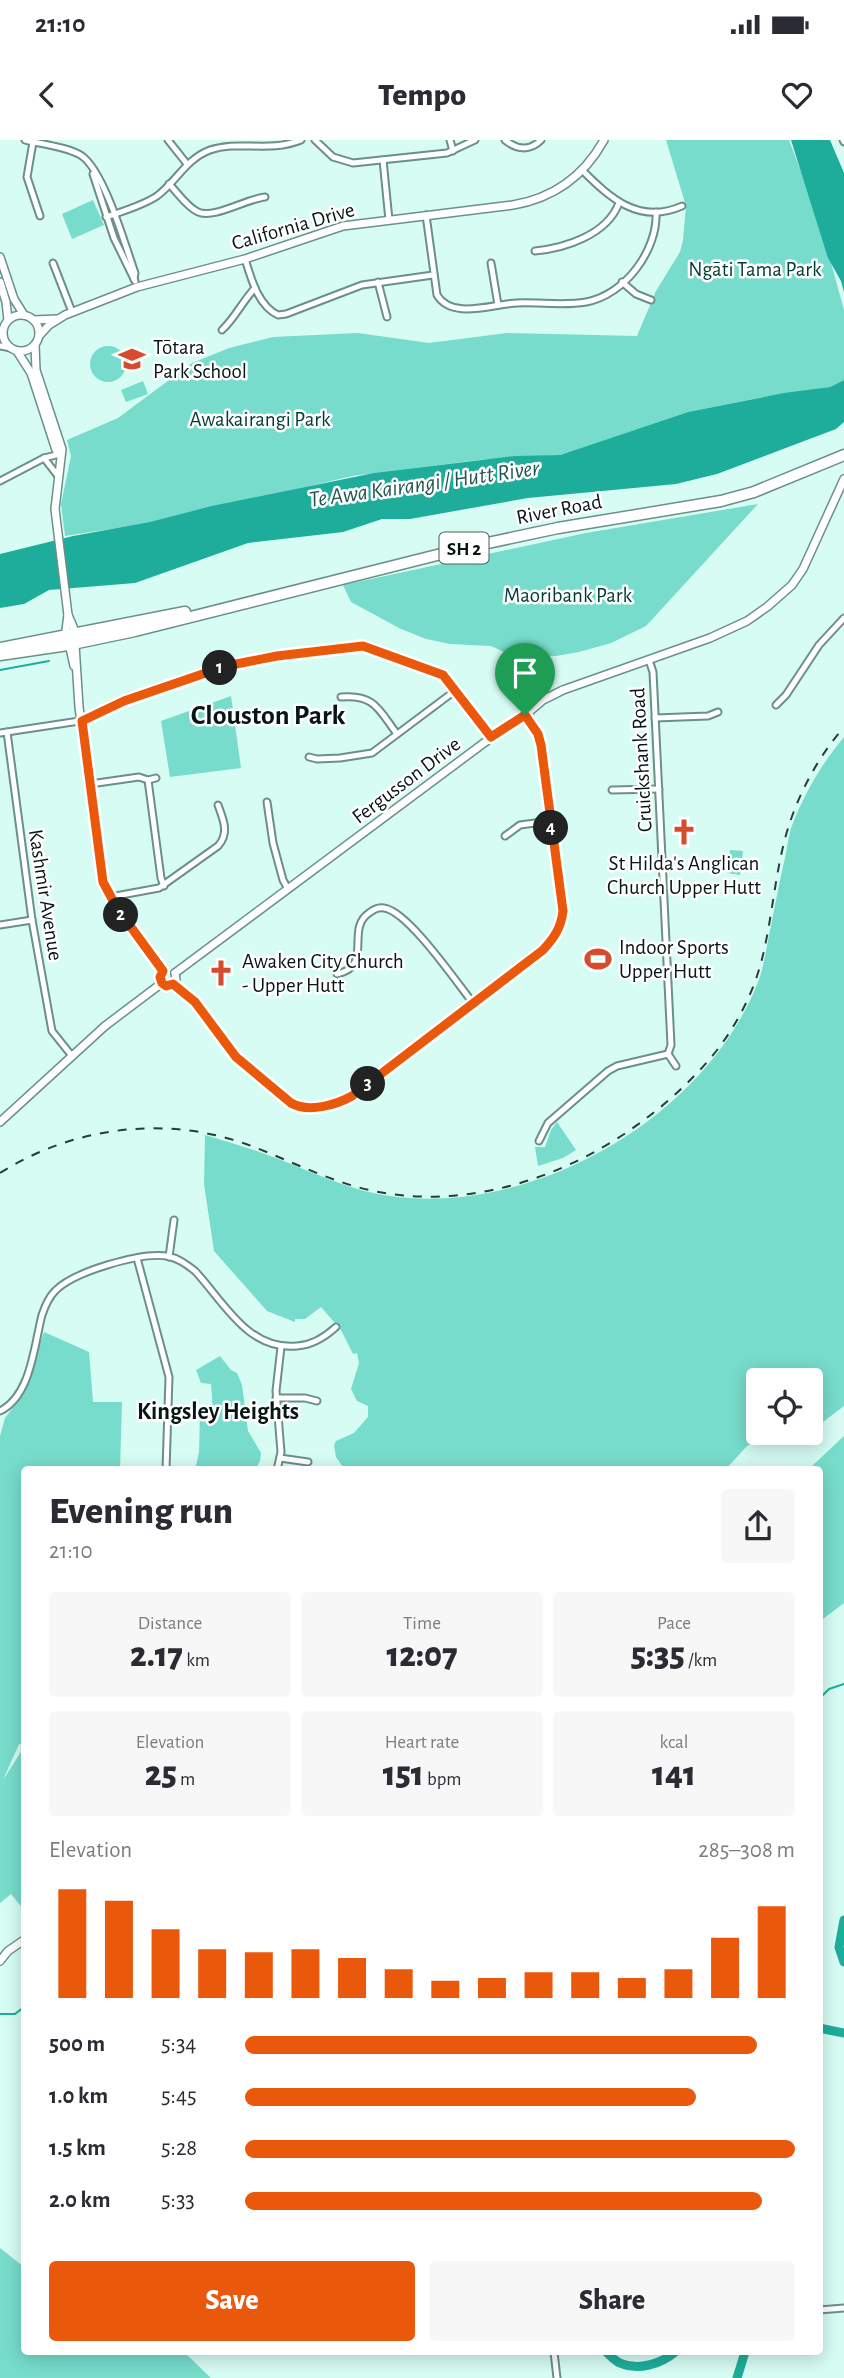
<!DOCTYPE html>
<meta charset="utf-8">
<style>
:root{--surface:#fff;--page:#f7f7f7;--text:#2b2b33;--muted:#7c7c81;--accent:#ea580c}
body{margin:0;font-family:"Alegreya Sans",sans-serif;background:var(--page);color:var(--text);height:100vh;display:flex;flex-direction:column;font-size:26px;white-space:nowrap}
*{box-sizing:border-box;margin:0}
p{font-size:23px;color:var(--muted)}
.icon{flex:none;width:38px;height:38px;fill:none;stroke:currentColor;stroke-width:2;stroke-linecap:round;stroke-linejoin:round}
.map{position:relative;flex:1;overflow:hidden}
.drawer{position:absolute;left:21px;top:1326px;width:802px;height:889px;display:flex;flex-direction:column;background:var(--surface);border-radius:7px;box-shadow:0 4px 18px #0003}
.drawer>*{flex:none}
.controls{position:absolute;left:746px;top:1228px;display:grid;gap:14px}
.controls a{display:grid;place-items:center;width:77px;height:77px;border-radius:7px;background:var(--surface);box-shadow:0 4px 18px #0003;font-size:35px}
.pin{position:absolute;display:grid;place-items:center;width:60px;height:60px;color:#fff;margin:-72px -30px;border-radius:50% 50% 50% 0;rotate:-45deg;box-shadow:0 0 7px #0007}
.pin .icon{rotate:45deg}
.km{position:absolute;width:35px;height:35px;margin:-18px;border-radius:50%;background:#222;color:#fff;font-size:19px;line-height:35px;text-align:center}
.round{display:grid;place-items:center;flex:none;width:74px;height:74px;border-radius:7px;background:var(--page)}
.summary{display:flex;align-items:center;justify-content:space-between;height:119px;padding:0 28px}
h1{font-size:38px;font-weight:800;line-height:52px}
.figures{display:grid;grid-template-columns:repeat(3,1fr);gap:10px;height:119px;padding:7px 28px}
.figures div{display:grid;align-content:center;border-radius:7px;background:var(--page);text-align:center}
.figures b{font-size:35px;font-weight:800}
.figures small{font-size:19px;font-weight:400}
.figures p{font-size:19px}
.chart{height:196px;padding:14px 28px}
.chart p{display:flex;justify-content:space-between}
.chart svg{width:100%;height:126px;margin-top:7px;stroke:var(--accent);stroke-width:6}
.primary-button{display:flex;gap:14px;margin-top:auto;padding:14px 28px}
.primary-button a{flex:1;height:80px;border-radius:7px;background:var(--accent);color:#fff;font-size:28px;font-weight:800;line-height:80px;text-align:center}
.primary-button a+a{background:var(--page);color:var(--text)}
ul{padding:0 28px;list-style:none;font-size:23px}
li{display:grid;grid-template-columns:112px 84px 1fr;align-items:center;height:52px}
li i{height:18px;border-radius:9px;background:var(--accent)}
.status{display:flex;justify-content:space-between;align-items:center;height:49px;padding:0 35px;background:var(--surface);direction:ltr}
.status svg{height:19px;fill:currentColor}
header{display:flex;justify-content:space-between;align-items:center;height:91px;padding:0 28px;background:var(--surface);font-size:32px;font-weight:800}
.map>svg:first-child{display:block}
.green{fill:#77dccb}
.water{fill:#1ead9b}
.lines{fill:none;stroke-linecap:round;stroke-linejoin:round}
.stream{stroke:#1ead9b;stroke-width:2}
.river{stroke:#1ead9b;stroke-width:9}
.street-casing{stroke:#6c8f88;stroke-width:9}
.secondary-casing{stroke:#6c8f88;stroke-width:10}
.highway-casing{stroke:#6c8f88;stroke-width:13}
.street{stroke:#fff;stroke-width:5}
.secondary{stroke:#fff;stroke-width:7}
.highway{stroke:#fff;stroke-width:10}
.rail{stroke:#2a3c38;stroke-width:2;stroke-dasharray:9 9;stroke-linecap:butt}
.route-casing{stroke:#fff;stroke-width:14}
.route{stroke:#ea580c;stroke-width:9}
.labels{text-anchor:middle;stroke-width:5;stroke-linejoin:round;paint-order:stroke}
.shield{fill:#fff;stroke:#525c5a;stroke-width:2}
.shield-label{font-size:19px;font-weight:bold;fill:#081613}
.street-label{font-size:21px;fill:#081613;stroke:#fff}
.park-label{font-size:21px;fill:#003c35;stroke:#fff}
.poi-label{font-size:21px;fill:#081613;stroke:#fff;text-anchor:start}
.water-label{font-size:23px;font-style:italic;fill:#22574f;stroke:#fff}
.quarter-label{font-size:24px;font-weight:bold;fill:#081613;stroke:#fff}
.district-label{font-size:28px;font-weight:bold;fill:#081613;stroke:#fff}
</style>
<div class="status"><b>21:10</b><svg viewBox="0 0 49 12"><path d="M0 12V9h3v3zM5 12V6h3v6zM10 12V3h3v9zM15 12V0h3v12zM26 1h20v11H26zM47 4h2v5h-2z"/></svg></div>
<header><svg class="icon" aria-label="back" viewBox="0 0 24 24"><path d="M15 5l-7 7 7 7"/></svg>Tempo<svg class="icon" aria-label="heart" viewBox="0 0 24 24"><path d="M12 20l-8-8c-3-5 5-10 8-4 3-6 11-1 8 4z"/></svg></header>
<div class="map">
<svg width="844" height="2238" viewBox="0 0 844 2238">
<rect width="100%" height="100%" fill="#d6fcf4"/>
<g class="green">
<path d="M666 0H789L819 79 844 170V240L830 247 763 257 688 272 560 315 478 320 352 336 162 381 65 396 61 364 71 316 67 300 118 278 192 223 229 208 273 197 358 193 429 203 507 193 637 196 656 151 680 112 683 100 686 66Z"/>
<path d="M93 60 104 85 72 99 62 74Z"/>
<circle cx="108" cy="224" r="18"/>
<path d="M143 241 148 254 126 262 121 250Z"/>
<path d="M758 364 646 486 611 503 579 512 556 516 524 515 504 512 491 506 450 504 426 499 401 489 351 462 343 445 586 393Z"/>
<path d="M231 556 241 628 170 637 161 581Z"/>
<path d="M844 597V1266L810 1292V1241H758V1293H775L747 1306 725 1330H345L336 1317 334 1305 336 1301 354 1293 368 1277V1266L357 1261 351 1249 359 1223 357 1213 353 1214 341 1190 321 1167 305 1179H295V1182L267 1171 214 1111 204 1044 205 995C225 1001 246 1007 265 1014 307 1029 346 1050 390 1056 532 1076 701 980 756 847 765 827 767 802 772 781 776 758 781 736 786 713 788 703 789 692 793 683 805 652 823 622 844 597Z"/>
<path d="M730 710 743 711 740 735 727 733Z"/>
<path d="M557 982 576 1010 563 1018 538 1026 535 1007H545L551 990Z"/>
<path d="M44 1192 89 1212 93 1262H122L120 1330H24V1605L19 1604 3 1640 24 1607V1728H21L24 1733V1770L11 1754 0 1763V1296L5 1278 24 1253Z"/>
<path d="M220 1216 231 1230 237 1233 242 1245 248 1291 261 1313 260 1321 255 1330H195L199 1312 200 1273 213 1272 211 1244 201 1243 196 1230Z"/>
<path d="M844 1296V1463L819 1482V1367L821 1358 819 1330H813L812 1326Z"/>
<path d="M0 2108 24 2127V2212H184L211 2238H0Z"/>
</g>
<g class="water">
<path d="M791 0H830L844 33V152L841 141 828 118Z"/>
<path d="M844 240V282L836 289 717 334 676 344 528 358 410 379H382L343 392 248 403 135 443 49 450 24 464 0 468V414L73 396 150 382 212 366 374 333 515 316 560 315 688 272 784 253 830 247Z"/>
</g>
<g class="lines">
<g class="stream">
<path d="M0 530 49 521"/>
<path d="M819 1559 829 1549 844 1544"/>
<path d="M0 1874H15L24 1867"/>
</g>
<g class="river">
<path d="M844 1780 839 1807 844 1822"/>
<path d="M819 1888 844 1893"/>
<path d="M606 2212C610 2215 615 2221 620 2223 638 2231 661 2224 675 2212"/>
<path d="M737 2238 745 2212"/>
</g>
<g class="street-casing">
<g id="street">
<path d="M25 0C40 4 69 7 82 16 105 33 125 105 135 133L134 139"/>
<path d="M168 0 187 24"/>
<path d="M315 0 333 17 353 23 447 13 475 0"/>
<path d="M450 0 453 11"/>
<path d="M505 0C517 10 530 11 541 0"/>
<path d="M843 0 844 2"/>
<path d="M33 2 27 37 40 76"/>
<path d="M383 20 389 80"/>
<path d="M582 30C610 58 639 85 682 66"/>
<path d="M93 34 114 98 135 141"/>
<path d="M169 44C178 53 187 67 198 72 214 79 246 59 265 57"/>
<path d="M426 75 437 155C452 180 492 164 517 163 540 162 564 166 586 162 625 155 658 110 656 72"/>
<path d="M106 77C123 71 142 66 157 56 176 42 186 19 210 10 239 0 269 13 301 0"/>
<path d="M535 111C565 108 607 95 619 63"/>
<path d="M245 119C251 138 258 166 278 175L286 174 362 145 433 135"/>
<path d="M53 123 72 172"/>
<path d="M491 123 498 165"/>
<path d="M378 142 387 177"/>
<path d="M622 142 636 154 651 160"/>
<path d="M222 190C235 178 242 162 255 148"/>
<path d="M0 192 3 188"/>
<path d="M0 206 11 208"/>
<path d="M44 318 58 336"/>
<path d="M0 341 44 318 60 314"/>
<path d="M649 520 653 532 671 905 668 914 676 926"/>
<path d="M522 540 525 560 531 568"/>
<path d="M341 557C375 554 379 570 397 594"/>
<path d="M776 565 786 555 819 505 844 478"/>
<path d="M655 578 708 576 718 572"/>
<path d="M7 592 32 780 52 891 72 916"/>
<path d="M0 593 86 580 124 561 233 524 277 516 363 506 443 535 491 597"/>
<path d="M309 617 317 619 340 618 372 613 456 550"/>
<path d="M148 640 161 738 164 746"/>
<path d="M90 644 139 637 148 640 156 638"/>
<path d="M612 650 659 649"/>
<path d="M267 662 273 703 283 740 288 749"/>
<path d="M505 696 520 685 550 681"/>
<path d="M110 757 159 748 218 706C230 693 223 679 218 665"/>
<path d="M0 785 32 780"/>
<path d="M337 834C374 826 345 789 369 773 374 769 379 767 384 768 408 771 457 843 473 863"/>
<path d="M173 844 195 862 236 917 291 963C308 973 336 965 352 956L543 810C557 796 564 783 563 762L541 605 539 594 525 575"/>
<path d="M539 1001 548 983 608 931 617 926 668 914"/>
<path d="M169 1117 174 1080"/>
<path d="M137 1118 169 1237 166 1330"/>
<path d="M276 1258H305L317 1261"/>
<path d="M0 1271C31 1256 34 1206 42 1175 45 1166 48 1158 55 1151 73 1132 140 1112 167 1116 178 1118 186 1124 195 1131 224 1162 248 1211 297 1206 312 1205 324 1198 336 1187"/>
<path d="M280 1318 308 1322"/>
<path d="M277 1330 281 1312 276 1251 281 1207"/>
<path d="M819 2170 844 2168"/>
<path d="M554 2212 557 2238"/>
</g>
</g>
<g class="secondary-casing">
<g id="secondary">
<path d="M0 117 14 159 24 175"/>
<path d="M0 142 6 162 8 180"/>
<circle cx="21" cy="193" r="18"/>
<path d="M34 180 57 179"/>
<path d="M39 196 49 185 65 175 137 147 245 119 343 86 513 65C554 58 584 36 604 0"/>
<path d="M35 205 36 230 62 309 55 369 68 475 66 490 74 526"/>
<path d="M17 211 31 233 56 310 60 314"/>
<path d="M68 475 74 489 79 567 103 742 117 768 163 831"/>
<path d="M175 833 500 591 517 582 543 560 563 550 710 498 747 481 767 467 792 445 803 429 844 339"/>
<path d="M162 843 166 846 173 844 176 839 175 833"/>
<path d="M0 982 105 886 162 843"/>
<path d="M0 1821 8 1811 24 1800"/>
</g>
</g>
<g class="highway-casing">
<g id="highway">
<path d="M0 508 185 472"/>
<path d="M0 515 68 505 135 491 469 407 558 388 721 361 754 352 844 315"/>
</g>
</g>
<use href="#street" class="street"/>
<use href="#secondary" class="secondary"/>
<use href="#highway" class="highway"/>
<path class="rail" d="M0 1033C73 987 164 975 246 1004 287 1019 326 1040 369 1050 488 1077 616 1019 698 932 728 901 751 862 762 819 773 775 775 729 789 685 801 649 819 616 844 587"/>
</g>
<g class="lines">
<g class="route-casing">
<path id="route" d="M363 506 443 535 491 597 525 575 538 594 541 605 563 771C561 788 554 798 543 810L352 956C336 965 308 973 291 963L236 917 195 862 173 844 166 846 162 843 160 837 163 831 117 768 103 742 82 581 124 561 226 526 277 516Z"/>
</g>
<use href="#route" class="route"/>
</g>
<defs>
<g id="school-bare" transform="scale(2.1)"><path d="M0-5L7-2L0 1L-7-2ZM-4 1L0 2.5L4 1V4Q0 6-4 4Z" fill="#d64b2d" stroke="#fff" stroke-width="2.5" paint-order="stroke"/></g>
<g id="church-bare" transform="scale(2.1)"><path d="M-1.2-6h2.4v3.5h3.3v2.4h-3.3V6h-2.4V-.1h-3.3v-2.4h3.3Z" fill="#d64b2d" stroke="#fff" stroke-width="2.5" paint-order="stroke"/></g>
<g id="stadium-bare" transform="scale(2.1)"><path d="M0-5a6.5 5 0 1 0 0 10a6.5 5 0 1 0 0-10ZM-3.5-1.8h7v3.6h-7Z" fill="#d64b2d" stroke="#fff" stroke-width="2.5" paint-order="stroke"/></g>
</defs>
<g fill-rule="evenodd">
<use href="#school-bare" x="132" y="219"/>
<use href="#church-bare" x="684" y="692"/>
<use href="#stadium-bare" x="598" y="819"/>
<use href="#church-bare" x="221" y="833"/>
</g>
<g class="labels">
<rect class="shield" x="439.5" y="392.5" width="49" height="31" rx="5"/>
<g class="shield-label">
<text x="464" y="415">SH 2</text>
</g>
<g class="street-label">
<text transform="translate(293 86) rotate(-16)" y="7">California Drive</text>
<text transform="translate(559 369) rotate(-11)" y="7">River Road</text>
<text transform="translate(641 620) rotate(-93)" y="7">Cruickshank Road</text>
<text transform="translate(406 640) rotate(-37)" y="7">Fergusson Drive</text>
<text transform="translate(46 755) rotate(81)" y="7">Kashmir Avenue</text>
</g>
<g class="park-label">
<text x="755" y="136">Ngāti Tama Park</text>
<text x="260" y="286">Awakairangi Park</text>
<text x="568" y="462">Maoribank Park</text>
</g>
<g class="poi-label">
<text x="153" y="214">Tōtara<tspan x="153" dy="24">Park School</tspan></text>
<text x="684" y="730" text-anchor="middle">St Hilda's Anglican<tspan x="684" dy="24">Church Upper Hutt</tspan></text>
<text x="619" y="814">Indoor Sports<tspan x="619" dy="24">Upper Hutt</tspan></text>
<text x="242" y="828">Awaken City Church<tspan x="242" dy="24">- Upper Hutt</tspan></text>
</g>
<g class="water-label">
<text transform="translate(424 343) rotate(-8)" y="8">Te Awa Kairangi / Hutt River</text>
</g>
<g class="quarter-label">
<text x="218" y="1279">Kingsley Heights</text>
</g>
<g class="district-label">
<text x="268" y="584">Clouston Park</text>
</g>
</g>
</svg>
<div class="controls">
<a><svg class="icon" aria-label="locate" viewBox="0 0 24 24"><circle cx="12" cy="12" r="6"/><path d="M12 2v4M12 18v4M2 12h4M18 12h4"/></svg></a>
</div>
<div class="pin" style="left:525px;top:575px;background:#1e9e55"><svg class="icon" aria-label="arrive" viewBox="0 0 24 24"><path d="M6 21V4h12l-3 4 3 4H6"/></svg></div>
<b class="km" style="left:220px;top:528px">1</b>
<b class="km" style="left:121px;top:775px">2</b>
<b class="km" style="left:368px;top:944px">3</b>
<b class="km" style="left:551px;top:688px">4</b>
<section class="drawer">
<div class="summary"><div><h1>Evening run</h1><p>21:10</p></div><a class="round"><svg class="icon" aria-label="share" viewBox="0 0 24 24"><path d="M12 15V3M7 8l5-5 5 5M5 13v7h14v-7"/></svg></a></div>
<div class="figures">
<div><p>Distance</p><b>2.17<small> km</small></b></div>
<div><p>Time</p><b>12:07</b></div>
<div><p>Pace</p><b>5:35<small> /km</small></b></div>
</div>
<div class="figures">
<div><p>Elevation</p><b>25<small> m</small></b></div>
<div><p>Heart rate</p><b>151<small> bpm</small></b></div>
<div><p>kcal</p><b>141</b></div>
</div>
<div class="chart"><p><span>Elevation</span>285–308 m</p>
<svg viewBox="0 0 160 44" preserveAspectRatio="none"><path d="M5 44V6M15 44V10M25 44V20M35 44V27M45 44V28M55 44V27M65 44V30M75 44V34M85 44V38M95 44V37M105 44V35M115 44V35M125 44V37M135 44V34M145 44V23M155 44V12"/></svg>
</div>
<ul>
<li><b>500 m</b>5:34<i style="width:93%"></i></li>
<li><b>1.0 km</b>5:45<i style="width:82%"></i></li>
<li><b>1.5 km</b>5:28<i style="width:100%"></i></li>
<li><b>2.0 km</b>5:33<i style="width:94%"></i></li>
</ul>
<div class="primary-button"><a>Save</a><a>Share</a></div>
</section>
</div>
